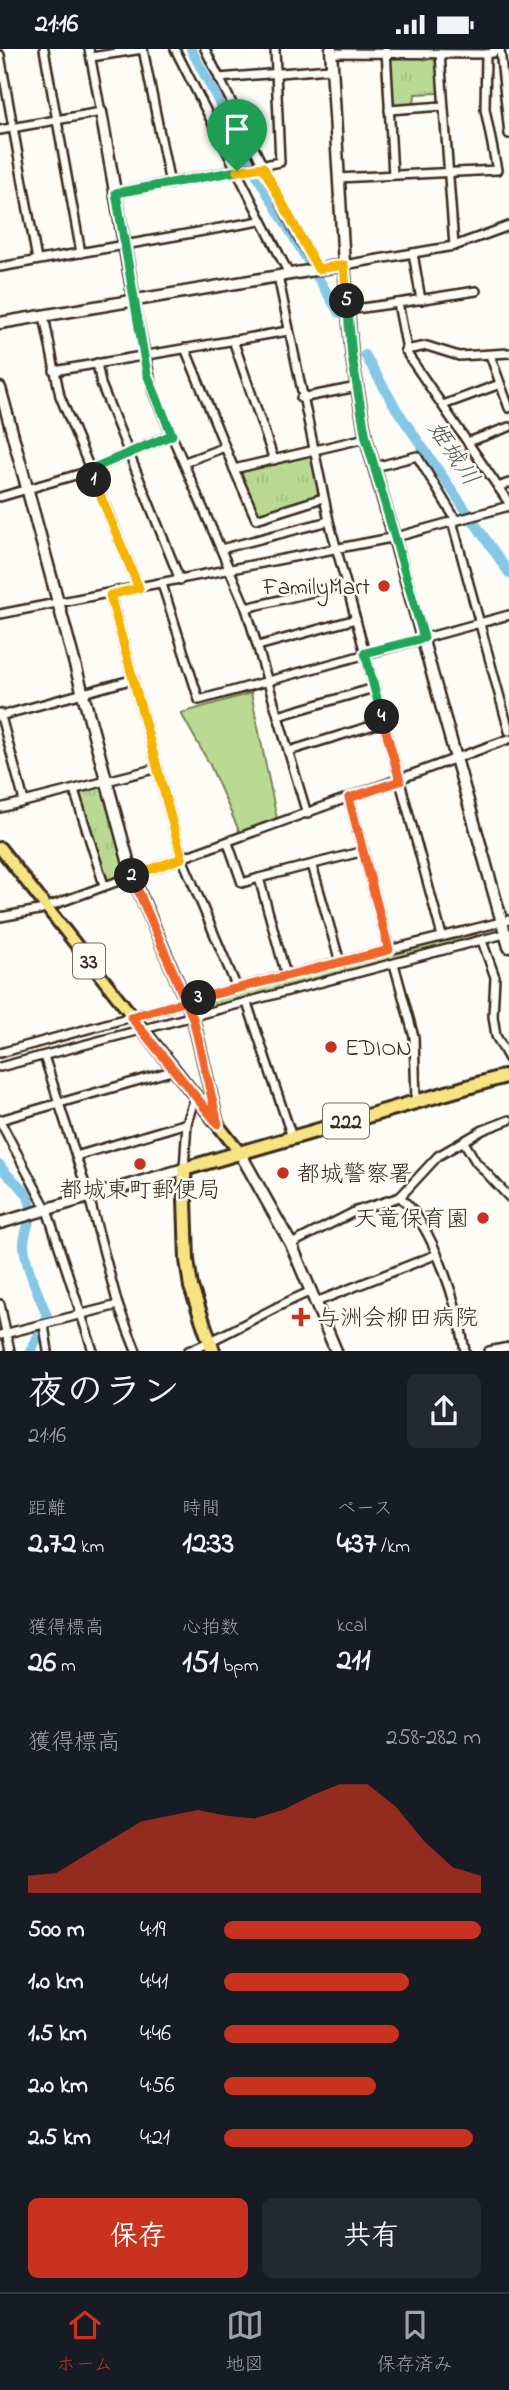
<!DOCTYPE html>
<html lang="ja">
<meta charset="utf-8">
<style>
:root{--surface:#171b24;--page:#242831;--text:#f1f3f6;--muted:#9ea1a6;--line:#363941;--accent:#c8321e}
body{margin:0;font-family:"Indie Flower","Klee One",sans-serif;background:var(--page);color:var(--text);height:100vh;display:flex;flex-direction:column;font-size:26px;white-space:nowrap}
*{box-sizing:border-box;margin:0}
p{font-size:23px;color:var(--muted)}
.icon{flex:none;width:38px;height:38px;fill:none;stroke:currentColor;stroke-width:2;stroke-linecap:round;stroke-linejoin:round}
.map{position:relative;height:1302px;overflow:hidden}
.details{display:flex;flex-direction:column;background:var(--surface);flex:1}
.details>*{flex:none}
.pin{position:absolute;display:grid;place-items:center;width:60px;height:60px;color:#fff;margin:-72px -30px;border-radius:50% 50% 50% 0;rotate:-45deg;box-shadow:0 0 7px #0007}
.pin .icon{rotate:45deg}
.km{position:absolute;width:35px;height:35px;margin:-18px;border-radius:50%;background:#222;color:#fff;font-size:19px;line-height:35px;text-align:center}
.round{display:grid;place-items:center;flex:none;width:74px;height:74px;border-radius:10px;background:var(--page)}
.head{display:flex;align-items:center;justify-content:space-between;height:119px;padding:0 28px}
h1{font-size:38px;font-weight:700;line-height:52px}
.metrics{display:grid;grid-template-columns:repeat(3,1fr);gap:10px;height:119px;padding:7px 28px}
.metrics div{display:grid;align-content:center}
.metrics b{font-size:30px;font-weight:700}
.metrics small{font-size:19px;font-weight:400}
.metrics p{font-size:19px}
.chart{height:196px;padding:14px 28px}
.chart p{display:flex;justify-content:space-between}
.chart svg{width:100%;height:126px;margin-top:7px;fill:var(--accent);opacity:.7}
.primary-button{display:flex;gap:14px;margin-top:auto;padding:14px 28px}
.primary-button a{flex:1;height:80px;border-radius:10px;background:var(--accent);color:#fff;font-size:28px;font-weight:700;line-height:80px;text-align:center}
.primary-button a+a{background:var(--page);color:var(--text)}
ul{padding:0 28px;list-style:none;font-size:23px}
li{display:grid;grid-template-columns:112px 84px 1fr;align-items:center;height:52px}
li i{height:18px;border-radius:9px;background:var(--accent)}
.status{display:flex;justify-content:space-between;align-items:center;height:49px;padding:0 35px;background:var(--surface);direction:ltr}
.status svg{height:19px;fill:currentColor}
.tabs{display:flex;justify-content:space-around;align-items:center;height:98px;border-top:2px solid var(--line);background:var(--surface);font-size:19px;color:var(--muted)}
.tabs a{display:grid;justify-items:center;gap:4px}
.tabs .active{color:var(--accent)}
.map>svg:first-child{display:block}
.green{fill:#bada93;stroke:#7a8258;stroke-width:2}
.park{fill:url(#park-tufts);stroke:#7a8258;stroke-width:2}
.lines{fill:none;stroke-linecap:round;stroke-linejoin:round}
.river{stroke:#85c8e6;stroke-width:10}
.street-casing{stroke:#3b2a1e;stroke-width:12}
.secondary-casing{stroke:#3b2a1e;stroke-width:15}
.primary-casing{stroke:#3b2a1e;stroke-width:16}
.highway-casing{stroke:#3b2a1e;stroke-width:18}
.street{stroke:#fdfcf7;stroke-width:7}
.secondary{stroke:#fdfcf7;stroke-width:10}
.primary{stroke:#f6e381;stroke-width:10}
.highway{stroke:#f6e381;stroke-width:12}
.split-1-casing{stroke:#fff;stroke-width:14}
.split-2-casing{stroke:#fff;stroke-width:14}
.split-3-casing{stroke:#fff;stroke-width:14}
.split-4-casing{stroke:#fff;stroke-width:14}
.split-5-casing{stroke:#fff;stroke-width:14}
.split-6-casing{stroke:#fff;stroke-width:14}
.split-1{stroke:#22a559;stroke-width:9}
.split-2{stroke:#f5b400;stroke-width:9}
.split-3{stroke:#f0652b;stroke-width:9}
.split-4{stroke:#f0652b;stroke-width:9}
.split-5{stroke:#22a559;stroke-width:9}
.split-6{stroke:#f5b400;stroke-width:9}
.poi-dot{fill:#c8321e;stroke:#fdfcf7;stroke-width:2.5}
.labels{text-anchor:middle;stroke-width:5;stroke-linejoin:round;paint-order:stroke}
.shield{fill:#fdfcf7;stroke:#75695f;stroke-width:2}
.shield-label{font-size:21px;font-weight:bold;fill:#3b2a1e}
.poi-label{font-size:23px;fill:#3b2a1e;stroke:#fdfcf7;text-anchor:start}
.water-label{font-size:24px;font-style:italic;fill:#51595a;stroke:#fdfcf7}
</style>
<div class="status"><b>21:16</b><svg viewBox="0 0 49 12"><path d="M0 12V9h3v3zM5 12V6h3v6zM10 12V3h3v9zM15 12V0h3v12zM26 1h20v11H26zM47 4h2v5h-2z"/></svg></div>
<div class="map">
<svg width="509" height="1302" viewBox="0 0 509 1302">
<defs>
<pattern id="park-tufts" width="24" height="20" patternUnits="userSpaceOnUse" patternTransform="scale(1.75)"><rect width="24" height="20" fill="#bada93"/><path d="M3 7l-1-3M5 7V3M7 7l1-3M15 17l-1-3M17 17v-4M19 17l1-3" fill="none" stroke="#a1bb7e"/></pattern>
</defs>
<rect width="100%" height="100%" fill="#fdfcf7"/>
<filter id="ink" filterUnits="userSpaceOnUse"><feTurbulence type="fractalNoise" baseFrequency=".0143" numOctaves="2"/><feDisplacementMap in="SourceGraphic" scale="14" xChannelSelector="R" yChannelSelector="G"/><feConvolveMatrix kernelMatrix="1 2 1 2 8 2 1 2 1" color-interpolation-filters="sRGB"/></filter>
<g filter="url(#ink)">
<path class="green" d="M251 644 277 770 240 784 210 716 181 664Z"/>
<g class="park">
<path d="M435 7 440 44 415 45 414 57 394 58 388 10Z"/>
<path d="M311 405 320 447 259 467 240 422Z"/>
<path d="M101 737 126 824 106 833 78 744Z"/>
<path d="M476 883 477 889 197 963 194 954Z"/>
</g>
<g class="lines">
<g class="river">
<path d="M191 0 260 132 339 264"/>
<path d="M365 306 397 361 509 524"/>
<path d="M0 1116C7 1130 26 1137 30 1153 34 1168 24 1181 24 1195 24 1215 40 1248 47 1267L31 1302"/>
</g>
<g class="street-casing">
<g id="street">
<path d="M44 0 81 204"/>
<path d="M143 0 170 135"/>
<path d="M175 0 289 225"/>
<path d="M205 0 296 184 318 220"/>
<path d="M500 0 509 85"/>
<path d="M386 1 393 126"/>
<path d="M331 4 486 5"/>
<path d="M440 5 454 197"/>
<path d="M0 6 37 211"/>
<path d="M91 8 143 0"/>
<path d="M219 29 330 20"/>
<path d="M389 61 443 57"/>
<path d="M0 81 101 63 89 0"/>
<path d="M338 129 497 121 485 60 486 5 493 4 494 0"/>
<path d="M116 144 280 113 275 0"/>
<path d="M413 204 421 251"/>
<path d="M344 216 454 197 509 177"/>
<path d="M0 218 260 172"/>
<path d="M278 227 329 472 442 887"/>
<path d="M134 251 153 343 246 559 307 765"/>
<path d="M398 254 476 242"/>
<path d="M348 261 398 254 408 306 509 454"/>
<path d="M44 267 60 347 139 539"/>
<path d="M233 291 274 411"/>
<path d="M185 299 234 420 366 389"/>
<path d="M405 301 427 297 459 307 509 304"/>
<path d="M490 306 509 359"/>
<path d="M97 314 101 335 180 531"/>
<path d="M54 322 288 282"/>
<path d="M301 349 357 338"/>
<path d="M443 356 500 335"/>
<path d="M468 393 509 378"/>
<path d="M185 413 225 398"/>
<path d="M375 418 417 407 456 471"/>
<path d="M234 420 256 470 323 449"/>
<path d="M498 438 509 434"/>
<path d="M0 448 86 423 171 386"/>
<path d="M452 472 509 682"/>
<path d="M221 500 329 472"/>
<path d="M162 535 199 651 509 566"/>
<path d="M110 546 182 809 237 939"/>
<path d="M246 559 346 535"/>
<path d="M0 565 396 488 509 457"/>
<path d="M258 597 356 570"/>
<path d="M0 664 24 752"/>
<path d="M0 667 134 630"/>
<path d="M278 667 374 639"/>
<path d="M289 702 384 673"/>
<path d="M74 741 104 836"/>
<path d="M349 749 389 901"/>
<path d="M0 759 158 719"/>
<path d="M228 794 242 834 259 829 286 926"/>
<path d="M312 816 340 913"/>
<path d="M259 829 364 802"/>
<path d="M0 868 39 861 509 690"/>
<path d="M482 892 495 928 493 967 496 987 509 1010"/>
<path d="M394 915 414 988 416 1052"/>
<path d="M247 954 292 1088"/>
<path d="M0 1004 237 939 509 871"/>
<path d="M44 1007 89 1148 118 1256 136 1302"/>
<path d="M0 1018 508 884"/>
<path d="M0 1071 175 1021"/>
<path d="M0 1072 47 1161 93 1302"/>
<path d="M464 1093 476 1113 509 1148"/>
<path d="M76 1107 187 1074"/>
<path d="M184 1120 187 1074 195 1048"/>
<path d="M400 1148C434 1177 458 1257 465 1302"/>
<path d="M291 1195 356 1162 400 1148 438 1107 483 1081 509 1071"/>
<path d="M316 1253 435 1206"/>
<path d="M0 1255 10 1302"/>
<path d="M44 1276 48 1302"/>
<path d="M0 1286 118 1256"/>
<path d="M188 1302C231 1285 269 1259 312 1242"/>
<path d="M489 1302 509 1298"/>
</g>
</g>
<g class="secondary-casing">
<g id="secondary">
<path d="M331 0 344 216 352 308 366 389 509 898"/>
<path d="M101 63 134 251"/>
<path d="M0 274 344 216"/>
<path d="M0 339 132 826 193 969 218 1075"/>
<path d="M240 1104 291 1195 336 1302"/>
<path d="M0 1174 184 1120"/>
</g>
</g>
<g class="primary-casing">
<path id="primary" d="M0 799 240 1104"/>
</g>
<g class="highway-casing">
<path id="highway" d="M213 1302 191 1238 187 1211 184 1120 509 1026"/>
</g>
<use href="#street" class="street"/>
<use href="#secondary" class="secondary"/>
<use href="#primary" class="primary"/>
<use href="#highway" class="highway"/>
</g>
</g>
<g class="lines" filter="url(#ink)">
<g class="split-1-casing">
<path id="split-1" d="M94 431 89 421 172 386 147 325 116 144 237 122"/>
</g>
<g class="split-2-casing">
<path id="split-2" d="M94 431 139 539 110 546 182 809 132 827"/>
</g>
<g class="split-3-casing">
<path id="split-3" d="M132 827 186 953 193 969 218 1075 131 968 199 949"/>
</g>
<g class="split-4-casing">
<path id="split-4" d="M199 949 389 901 349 749 400 732 382 668"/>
</g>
<g class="split-5-casing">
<path id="split-5" d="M347 252 352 308 366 389 424 589 365 604 382 668"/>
</g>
<g class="split-6-casing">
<path id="split-6" d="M237 122 263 118 318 220 344 216 347 252"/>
</g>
<use href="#split-1" class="split-1"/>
<use href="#split-2" class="split-2"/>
<use href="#split-3" class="split-3"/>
<use href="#split-4" class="split-4"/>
<use href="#split-5" class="split-5"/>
<use href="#split-6" class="split-6"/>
</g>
<g class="poi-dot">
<circle cx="384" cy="537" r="7"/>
<circle cx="331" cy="998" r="7"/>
<circle cx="140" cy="1115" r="7"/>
<circle cx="283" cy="1124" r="7"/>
<circle cx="483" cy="1169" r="7"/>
<path d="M297.5 1257.5h7v7h7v7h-7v7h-7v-7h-7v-7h7z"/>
</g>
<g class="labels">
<g class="shield">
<rect x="73" y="894.5" width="32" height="35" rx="5"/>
<rect x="323" y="1054.5" width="46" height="35" rx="5"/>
</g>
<g class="shield-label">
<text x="89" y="919">33</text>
<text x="346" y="1079">222</text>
</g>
<g class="poi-label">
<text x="370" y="545" text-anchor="end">FamilyMart</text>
<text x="345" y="1006">EDION</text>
<text x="297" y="1132">都城警察署</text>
<text x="140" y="1148" text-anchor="middle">都城東町郵便局</text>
<text x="469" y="1177" text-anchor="end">天竜保育園</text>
<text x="317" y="1276">与洲会柳田病院</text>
</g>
<g class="water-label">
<text transform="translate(454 404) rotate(56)" y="8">姫城川</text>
</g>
</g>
</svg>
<div class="pin" style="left:237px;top:122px;background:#1e9e55"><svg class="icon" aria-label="arrive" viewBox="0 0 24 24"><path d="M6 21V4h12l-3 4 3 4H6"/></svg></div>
<b class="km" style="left:94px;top:431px">1</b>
<b class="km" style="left:132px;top:827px">2</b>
<b class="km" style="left:199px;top:949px">3</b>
<b class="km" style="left:382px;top:668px">4</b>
<b class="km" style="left:347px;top:252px">5</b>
</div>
<section class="details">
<div class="head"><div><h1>夜のラン</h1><p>21:16</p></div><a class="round"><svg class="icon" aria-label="share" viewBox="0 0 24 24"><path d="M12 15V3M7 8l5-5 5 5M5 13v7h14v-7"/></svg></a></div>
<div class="metrics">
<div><p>距離</p><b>2.72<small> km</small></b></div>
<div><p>時間</p><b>12:33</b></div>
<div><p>ペース</p><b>4:37<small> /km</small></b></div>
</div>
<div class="metrics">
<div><p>獲得標高</p><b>26<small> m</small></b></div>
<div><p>心拍数</p><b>151<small> bpm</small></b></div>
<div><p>kcal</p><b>211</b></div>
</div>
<div class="chart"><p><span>獲得標高</span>258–282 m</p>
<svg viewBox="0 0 160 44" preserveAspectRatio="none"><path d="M0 44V38L10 37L20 31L30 25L40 19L50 17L60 15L70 17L80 18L90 15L100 10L110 6L120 6L130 14L140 26L150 35L160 38V44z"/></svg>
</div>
<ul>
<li><b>500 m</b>4:19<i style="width:100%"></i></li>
<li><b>1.0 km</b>4:41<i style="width:72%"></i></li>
<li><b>1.5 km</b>4:46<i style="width:68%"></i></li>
<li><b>2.0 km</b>4:56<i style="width:59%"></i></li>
<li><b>2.5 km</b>4:21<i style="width:97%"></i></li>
</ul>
<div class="primary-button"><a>保存</a><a>共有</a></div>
</section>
<nav class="tabs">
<a class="active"><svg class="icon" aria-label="home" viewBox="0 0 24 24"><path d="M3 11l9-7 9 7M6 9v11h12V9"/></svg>ホーム</a>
<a><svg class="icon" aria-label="map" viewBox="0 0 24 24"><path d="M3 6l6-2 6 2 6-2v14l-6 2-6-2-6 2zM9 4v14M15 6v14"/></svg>地図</a>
<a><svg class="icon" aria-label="saved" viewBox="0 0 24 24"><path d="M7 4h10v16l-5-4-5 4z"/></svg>保存済み</a>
</nav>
